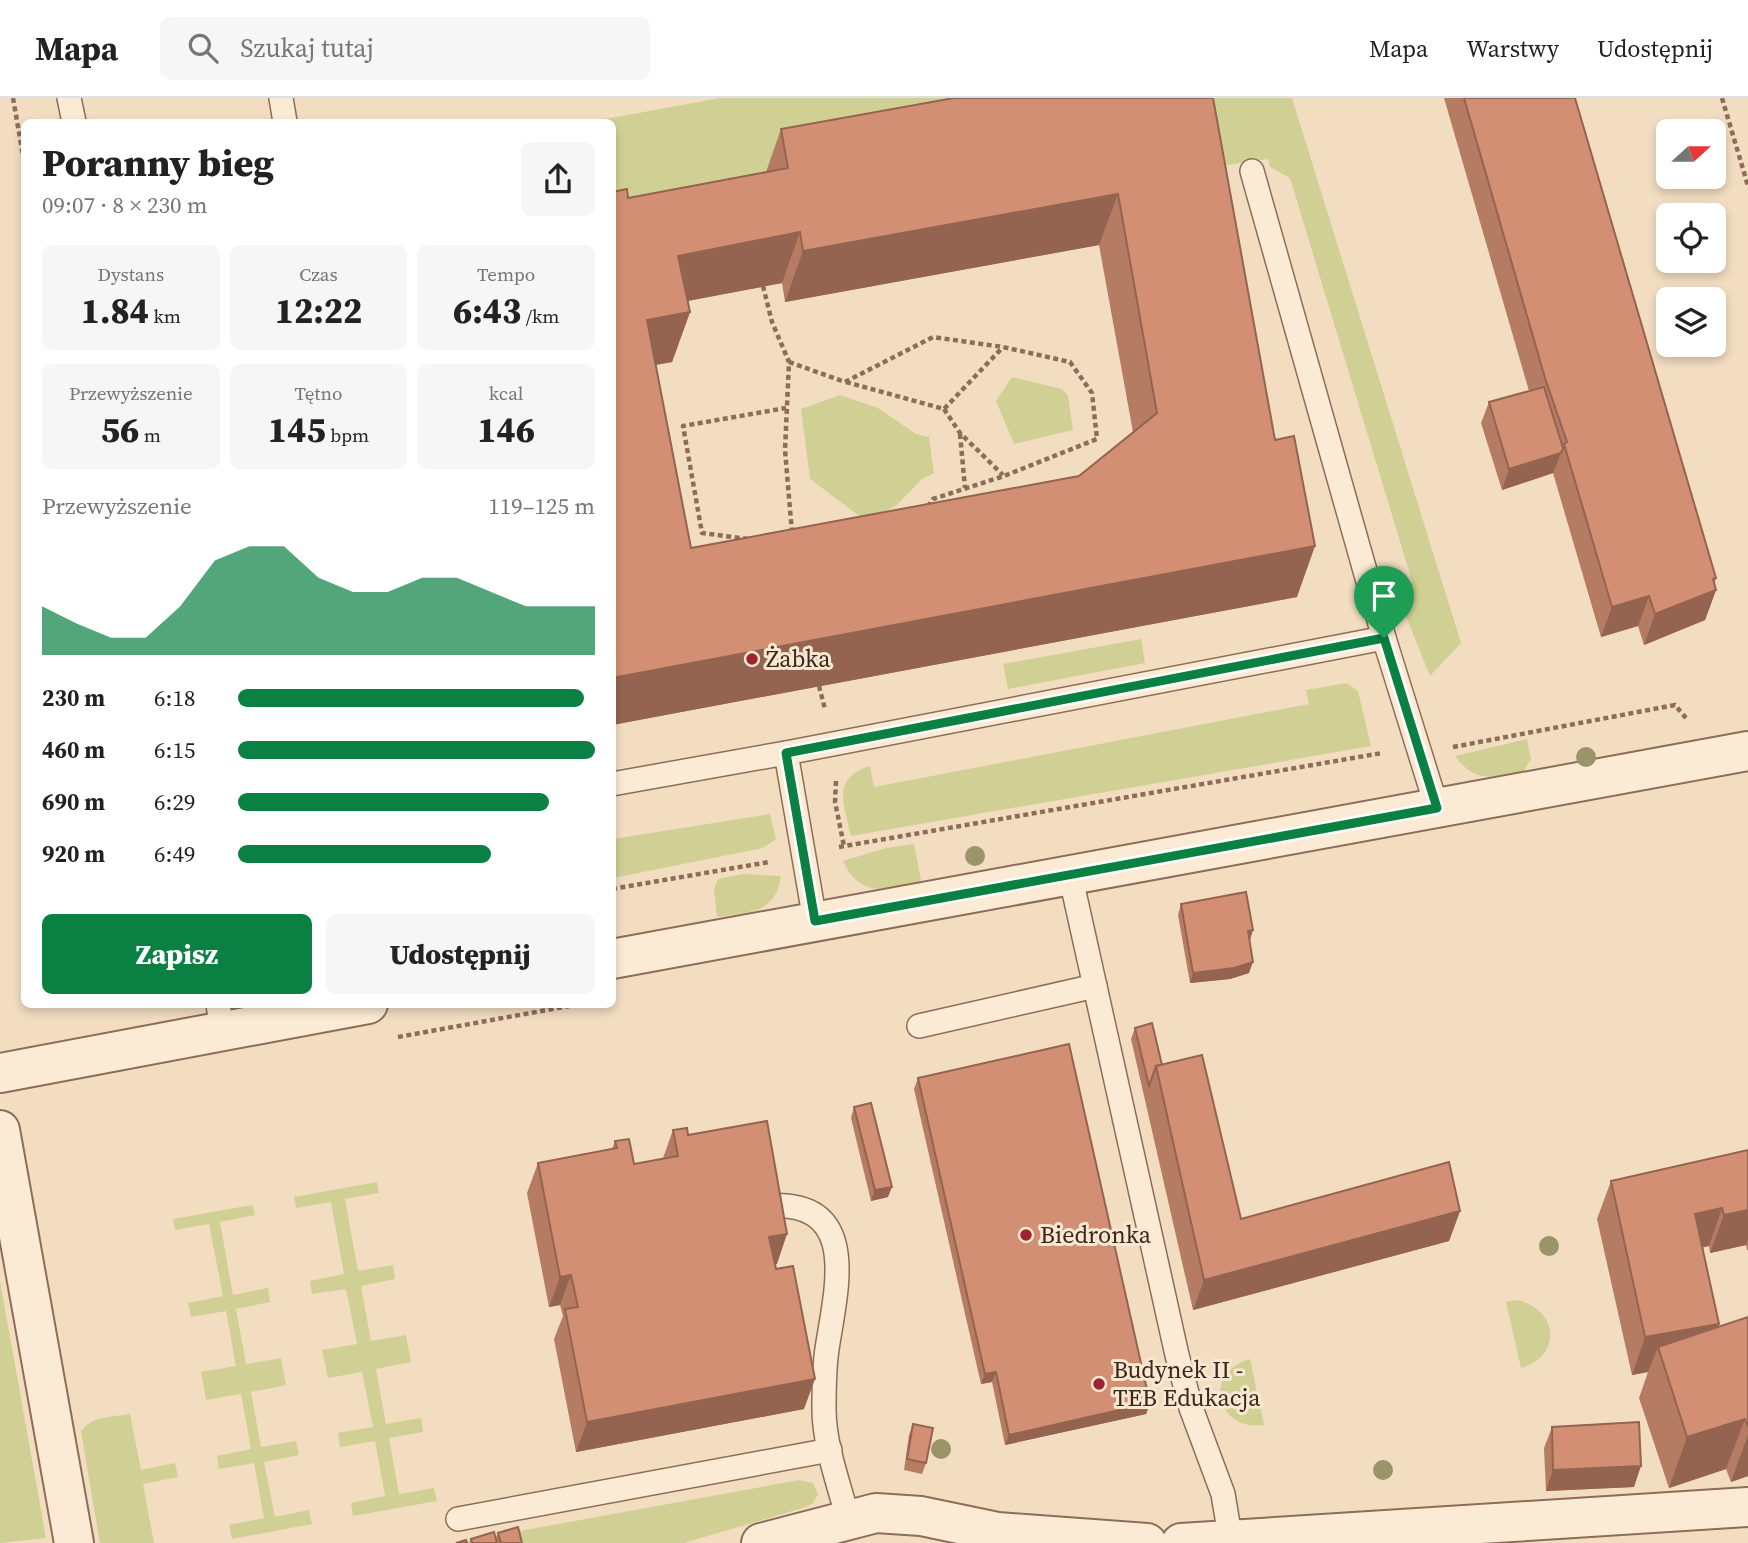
<!DOCTYPE html>
<html lang="pl">
<meta charset="utf-8">
<style>
:root{--surface:#fff;--page:#f6f6f6;--text:#222;--muted:#767676;--line:#e0e0e0;--accent:#0b8043}
body{margin:0;font-family:"Source Serif 4",serif;background:var(--page);color:var(--text);height:100vh;display:flex;flex-direction:column;font-size:26px;white-space:nowrap}
*{box-sizing:border-box;margin:0}
p{font-size:23px;color:var(--muted)}
.icon{flex:none;width:38px;height:38px;fill:none;stroke:currentColor;stroke-width:2;stroke-linecap:round;stroke-linejoin:round}
.map{position:relative;flex:1;overflow:hidden}
.sheet{position:absolute;left:21px;top:21px;width:595px;height:889px;display:flex;flex-direction:column;background:var(--surface);border-radius:10px;box-shadow:0 4px 10px #0003}
.sheet>*{flex:none}
.needle{width:46px;rotate:69deg}
.fabs{position:absolute;left:1656px;top:21px;display:grid;gap:14px}
.fabs a{display:grid;place-items:center;width:70px;height:70px;border-radius:10px;background:var(--surface);box-shadow:0 4px 10px #0003;font-size:35px}
.pin{position:absolute;display:grid;place-items:center;width:60px;height:60px;color:#fff;margin:-72px -30px;border-radius:50% 50% 50% 0;rotate:-45deg;box-shadow:0 0 7px #0007}
.pin .icon{rotate:45deg}
.round{display:grid;place-items:center;flex:none;width:74px;height:74px;border-radius:10px;background:var(--page)}
.headline{display:flex;align-items:center;justify-content:space-between;height:119px;padding:0 21px}
h1{font-size:38px;font-weight:800;line-height:52px}
.figures{display:grid;grid-template-columns:repeat(3,1fr);gap:10px;height:119px;padding:7px 21px}
.figures div{display:grid;align-content:center;border-radius:10px;background:var(--page);text-align:center}
.figures b{font-size:35px;font-weight:800}
.figures small{font-size:19px;font-weight:400}
.figures p{font-size:19px}
.chart{height:196px;padding:14px 21px}
.chart p{display:flex;justify-content:space-between}
.chart svg{width:100%;height:126px;margin-top:7px;fill:var(--accent);opacity:.7}
.action{display:flex;gap:14px;margin-top:auto;padding:14px 21px}
.action a{flex:1;height:80px;border-radius:10px;background:var(--accent);color:#fff;font-size:28px;font-weight:800;line-height:80px;text-align:center}
.action a+a{background:var(--page);color:var(--text)}
ul{padding:0 21px;list-style:none;font-size:23px}
li{display:grid;grid-template-columns:112px 84px 1fr;align-items:center;height:52px}
li i{height:18px;border-radius:9px;background:var(--accent)}
header{display:flex;align-items:center;gap:42px;box-sizing:border-box;height:98px;padding:0 35px;background:var(--surface);border-bottom:2px solid var(--line)}
header strong{font-size:33px}
nav{display:flex;gap:38px;margin-inline-start:auto;font-size:24px}
.search{width:490px;height:63px;background:var(--page);display:flex;align-items:center;gap:18px;box-sizing:border-box;padding:0 24px;border-radius:10px;color:var(--muted);font-size:26px}
.map>svg:first-child{display:block}
.green{fill:#d1d094}
.lines{fill:none;stroke-linecap:round;stroke-linejoin:round}
.lane-casing{stroke:#8d6d57;stroke-width:26}
.street-casing{stroke:#8d6d57;stroke-width:42}
.path{stroke:#8d6d57;stroke-width:4.5;stroke-dasharray:5 3.5;stroke-linecap:butt}
.lane{stroke:#fbebd5;stroke-width:23}
.street{stroke:#fbebd5;stroke-width:38}
.tree{fill:#9a9469}
.wall{fill:#b57b63;fill-rule:evenodd}
.shaded-wall{fill:#946450}
.building{fill:#d38f73;stroke:#946450;stroke-width:2;fill-rule:evenodd}
.route-casing{stroke:#fff;stroke-width:14}
.route{stroke:#0b8043;stroke-width:9}
.poi-dot{fill:#a12232;stroke:#f8e8d1;stroke-width:2.5}
.labels{text-anchor:middle;stroke-width:6;stroke-linejoin:round;paint-order:stroke}
.poi-label{font-size:24px;fill:#3b271c;stroke:#f8e8d1;text-anchor:start}
</style>
<header>
<strong>Mapa</strong>
<div class="search"><svg class="icon" aria-label="search" viewBox="0 0 24 24"><circle cx="10" cy="10" r="6"/><path d="M15 15l6 6"/></svg>Szukaj tutaj</div>
<nav><a>Mapa</a><a>Warstwy</a><a>Udostępnij</a></nav>
</header>
<div class="map">
<svg width="1748" height="1445" viewBox="0 0 1748 1445">
<rect width="100%" height="100%" fill="#f2ddc1"/>
<g class="green">
<path d="M720 0H1148L613 150 612 24H589Z"/>
<path d="M1185 0H1292L1461 545 1430 578 1401 506 1412 483 1290 80 1270 69 1268 61 1199 71Z"/>
<path d="M1012 279 1062 291 1068 298 1073 332 1014 346 996 303Z"/>
<path d="M840 297 878 310 916 336 929 339 934 375 922 381 896 408 866 423 810 381 801 311Z"/>
<path d="M1141 541 1145 565 1008 591 1003 566Z"/>
<path d="M1347 585 1358 593 1371 648 851 738C844 707 831 680 870 668L874 689 1309 606 1306 592Z"/>
<path d="M1527 641 1531 661 1523 674C1494 680 1474 685 1455 658Z"/>
<path d="M770 716 776 741 763 750 613 780V741Z"/>
<path d="M914 746 921 782 916 786C883 792 860 799 843 763L886 750Z"/>
<path d="M743 776 781 778C775 816 750 814 717 819L714 791 718 781Z"/>
<path d="M377 1084 379 1095 345 1101 358 1173 393 1167 395 1181 361 1188 371 1243 406 1237 411 1264 376 1271 386 1326 421 1320 423 1334 389 1340 399 1396 434 1390 437 1403 353 1418 351 1405 385 1398 375 1343 340 1349 338 1335 373 1329 362 1274 328 1280 322 1252 357 1246 346 1191 312 1196 310 1183 344 1176 331 1104 296 1110 294 1099Z"/>
<path d="M252 1107 255 1117 220 1124 233 1197 268 1190 270 1204 236 1211 246 1266 281 1260 286 1287 251 1294 261 1349 296 1343 299 1357 264 1364 275 1419 309 1412 312 1426 232 1441 229 1427 264 1420 254 1365 219 1371 217 1358 251 1351 241 1296 206 1302 201 1274 236 1268 226 1213 191 1219 188 1205 223 1198 209 1126 175 1132 173 1121Z"/>
<path d="M0 1183 46 1440 0 1445Z"/>
<path d="M1517 1202C1559 1211 1562 1259 1521 1270L1506 1204Z"/>
<path d="M1250 1261 1264 1327C1216 1334 1202 1274 1250 1261Z"/>
<path d="M130 1316 141 1372 175 1365 178 1379 143 1386 154 1445H100L81 1334C90 1318 113 1319 130 1316Z"/>
<path d="M799 1382 813 1385 818 1396 813 1405 806 1409 684 1445H454Z"/>
</g>
<g class="lines">
<g class="lane-casing">
<g id="lane">
<path d="M69 0 74 24"/>
<path d="M281 0 285 24"/>
<path d="M1384 540 1437 710"/>
<path d="M786 655 1384 540 1252 73"/>
<path d="M612 686 786 655 815 823"/>
<path d="M1070 776 1177 1257 1191 1310 1223 1396 1231 1444"/>
<path d="M218 906 222 933"/>
<path d="M919 928 1095 888"/>
<path d="M766 1108C862 1101 836 1191 827 1251 824 1271 824 1291 824 1311 824 1347 839 1386 848 1421"/>
<path d="M458 1421 830 1352"/>
</g>
</g>
<g class="street-casing">
<g id="street">
<path d="M612 861 1748 653"/>
<path d="M0 975 368 906"/>
<path d="M0 1032 74 1445"/>
<path d="M761 1445 876 1415 921 1418 998 1434 1147 1445"/>
<path d="M1181 1445 1748 1409"/>
</g>
</g>
<g class="path">
<path d="M13 0 24 63"/>
<path d="M1722 0 1748 88"/>
<path d="M763 188 772 224 789 264 785 352 792 435"/>
<path d="M789 264 845 284 933 239 1003 249 1070 264 1092 295 1097 341 1004 378 933 401 927 410"/>
<path d="M846 284 944 311 1003 249"/>
<path d="M944 311 960 335 1003 377"/>
<path d="M960 336 965 390"/>
<path d="M748 441 702 435 683 328 786 310"/>
<path d="M819 588 825 611"/>
<path d="M1453 649 1675 607 1686 620"/>
<path d="M836 683 835 704 844 748"/>
<path d="M839 749 1382 655"/>
<path d="M612 791 769 764"/>
<path d="M398 939 580 906"/>
</g>
<use href="#lane" class="lane"/>
<use href="#street" class="street"/>
</g>
<g class="tree">
<circle cx="1586" cy="659" r="10"/>
<circle cx="975" cy="758" r="10"/>
<circle cx="1549" cy="1148" r="10"/>
<circle cx="941" cy="1351" r="10"/>
<circle cx="1383" cy="1372" r="10"/>
</g>
<g class="wall">
<path d="M1213 0 1297 499 612 627 628 100 766 74 781 31ZM1099 147 1133 334 1079 378 691 450 655 267 672 264 690 214 688 203 782 185 785 204Z"/>
<path d="M1444 0H1575L1716 480 1714 485 1716 492 1705 522 1644 547 1638 528 1601 539 1553 375 1502 392 1481 325 1489 304 1529 293Z"/>
<path d="M1181 806 1249 875 1230 881 1190 885 1178 817Z"/>
<path d="M1135 930 1162 967 1241 1121 1460 1113 1449 1143 1193 1212 1131 941Z"/>
<path d="M918 980 1150 1305 1146 1316 1005 1347 992 1284 981 1286 914 991Z"/>
<path d="M854 1009 888 1099 871 1103 851 1020Z"/>
<path d="M673 1032 688 1037 777 1166H775L804 1311 576 1354 554 1241 563 1218 560 1207 549 1209 527 1095 538 1065 612 1051 615 1043 634 1066 663 1060Z"/>
<path d="M1748 1052V1152H1747L1746 1147 1710 1155 1709 1148 1703 1149 1718 1229 1748 1219V1378L1731 1384 1726 1371 1669 1390 1639 1300 1648 1274 1632 1277 1597 1121 1611 1083Z"/>
<path d="M913 1326 926 1365 922 1376 904 1372 909 1337Z"/>
<path d="M1552 1329 1634 1389 1546 1393 1544 1350Z"/>
<path d="M498 1435 522 1445H470L471 1441 496 1440Z"/>
</g>
<g class="shaded-wall">
<path d="M1118 96 1099 147 785 204 803 153Z"/>
<path d="M800 134 782 185 660 208 678 158Z"/>
<path d="M690 214 672 264 628 272 647 222Z"/>
<path d="M1561 355 1553 375 1502 392 1509 371Z"/>
<path d="M1315 448 1297 499 612 627V580Z"/>
<path d="M1716 480 1711 494 1716 492 1705 522 1644 547 1655 516Z"/>
<path d="M1649 498 1638 528 1601 539 1612 509Z"/>
<path d="M1253 832 1250 842 1248 833Z"/>
<path d="M1253 864 1249 875 1230 881 1190 885 1193 875Z"/>
<path d="M892 1089 888 1099 871 1103 875 1092Z"/>
<path d="M1722 1110 1709 1148 1682 1154 1695 1116Z"/>
<path d="M1748 1112V1142L1746 1147 1710 1155 1724 1117Z"/>
<path d="M1460 1113 1449 1143 1193 1212 1204 1182Z"/>
<path d="M787 1136 777 1166 758 1169 769 1139Z"/>
<path d="M571 1177 560 1207 549 1209 560 1179Z"/>
<path d="M1719 1226 1706 1265 1658 1249 1648 1274 1632 1277 1645 1239Z"/>
<path d="M996 1274 992 1284 981 1286 985 1276Z"/>
<path d="M815 1281 804 1311 576 1354 587 1324Z"/>
<path d="M1150 1305 1146 1316 1005 1347 1009 1337Z"/>
<path d="M1745 1321 1726 1371 1669 1390 1687 1339Z"/>
<path d="M1748 1337V1378L1731 1384Z"/>
<path d="M1641 1368 1634 1389 1546 1393 1553 1372Z"/>
</g>
<g class="building">
<path d="M954 0H1213L1275 342 1294 338 1315 448 612 580V94L627 91 628 100 788 70 781 31ZM1118 96 1157 315 1079 378 691 450 647 222 690 214 678 158 800 134 803 153Z"/>
<path d="M1464 0H1575L1716 480 1713 481 1716 492 1655 516 1649 498 1612 509 1564 346 1567 344 1545 280Z"/>
<path d="M1544 289 1563 350 1561 355 1509 371 1489 304Z"/>
<path d="M1246 794 1253 832 1248 833 1253 864 1234 870 1193 875 1181 806Z"/>
<path d="M1152 925 1162 967 1156 968 1149 988 1135 930Z"/>
<path d="M1069 946 1150 1305 1009 1337 996 1274 985 1276 918 980Z"/>
<path d="M1202 957 1241 1121 1449 1064 1460 1113 1204 1182 1156 968Z"/>
<path d="M871 1005 892 1089 875 1092 854 1009Z"/>
<path d="M767 1023 787 1136 769 1139 776 1171 793 1168 815 1281 587 1324 565 1211 578 1209 571 1177 560 1179 538 1065 617 1050 615 1043 629 1041 634 1066 678 1058 673 1032 687 1030 688 1037Z"/>
<path d="M1748 1052V1112L1724 1117 1722 1110 1695 1116 1719 1226 1645 1239 1611 1083Z"/>
<path d="M1748 1219V1329L1745 1321 1687 1339 1658 1249Z"/>
<path d="M1639 1324 1641 1368 1553 1372 1552 1329Z"/>
<path d="M913 1326 933 1330 926 1365 907 1361Z"/>
<path d="M518 1429 522 1445H501L498 1435Z"/>
<path d="M494 1434 497 1445H472L471 1441Z"/>
<path d="M466 1442 467 1445H456Z"/>
</g>
<g class="lines">
<g class="route-casing">
<path id="route" d="M1384 540 1437 710 815 823 786 655Z"/>
</g>
<use href="#route" class="route"/>
</g>
<g class="poi-dot">
<circle cx="752" cy="561" r="7"/>
<circle cx="1026" cy="1137" r="7"/>
<circle cx="1099" cy="1286" r="7"/>
</g>
<g class="labels">
<g class="poi-label">
<text x="766" y="569">Żabka</text>
<text x="1040" y="1145">Biedronka</text>
<text x="1113" y="1280">Budynek II -<tspan x="1113" dy="28">TEB Edukacja</tspan></text>
</g>
</g>
</svg>
<div class="fabs">
<a><svg class="needle" viewBox="-14 -14 28 28"><path d="M0-13l5 13h-10z" fill="#e53935"/><path d="M0 13l5-13h-10z" fill="#767676"/></svg></a>
<a><svg class="icon" aria-label="locate" viewBox="0 0 24 24"><circle cx="12" cy="12" r="6"/><path d="M12 2v4M12 18v4M2 12h4M18 12h4"/></svg></a>
<a><svg class="icon" aria-label="layers" viewBox="0 0 24 24"><path d="M12 4l9 5-9 5-9-5zM3 14l9 5 9-5"/></svg></a>
</div>
<div class="pin" style="left:1384px;top:540px;background:#1e9e55"><svg class="icon" aria-label="arrive" viewBox="0 0 24 24"><path d="M6 21V4h12l-3 4 3 4H6"/></svg></div>
<section class="sheet">
<div class="headline"><div><h1>Poranny bieg</h1><p>09:07 · 8 × 230 m</p></div><a class="round"><svg class="icon" aria-label="share" viewBox="0 0 24 24"><path d="M12 15V3M7 8l5-5 5 5M5 13v7h14v-7"/></svg></a></div>
<div class="figures">
<div><p>Dystans</p><b>1.84<small> km</small></b></div>
<div><p>Czas</p><b>12:22</b></div>
<div><p>Tempo</p><b>6:43<small> /km</small></b></div>
</div>
<div class="figures">
<div><p>Przewyższenie</p><b>56<small> m</small></b></div>
<div><p>Tętno</p><b>145<small> bpm</small></b></div>
<div><p>kcal</p><b>146</b></div>
</div>
<div class="chart"><p><span>Przewyższenie</span>119–125 m</p>
<svg viewBox="0 0 160 44" preserveAspectRatio="none"><path d="M0 44V27L10 33L20 38L30 38L40 27L50 11L60 6L70 6L80 17L90 22L100 22L110 17L120 17L130 22L140 27L150 27L160 27V44z"/></svg>
</div>
<ul>
<li><b>230 m</b>6:18<i style="width:97%"></i></li>
<li><b>460 m</b>6:15<i style="width:100%"></i></li>
<li><b>690 m</b>6:29<i style="width:87%"></i></li>
<li><b>920 m</b>6:49<i style="width:71%"></i></li>
</ul>
<div class="action"><a>Zapisz</a><a>Udostępnij</a></div>
</section>
</div>
